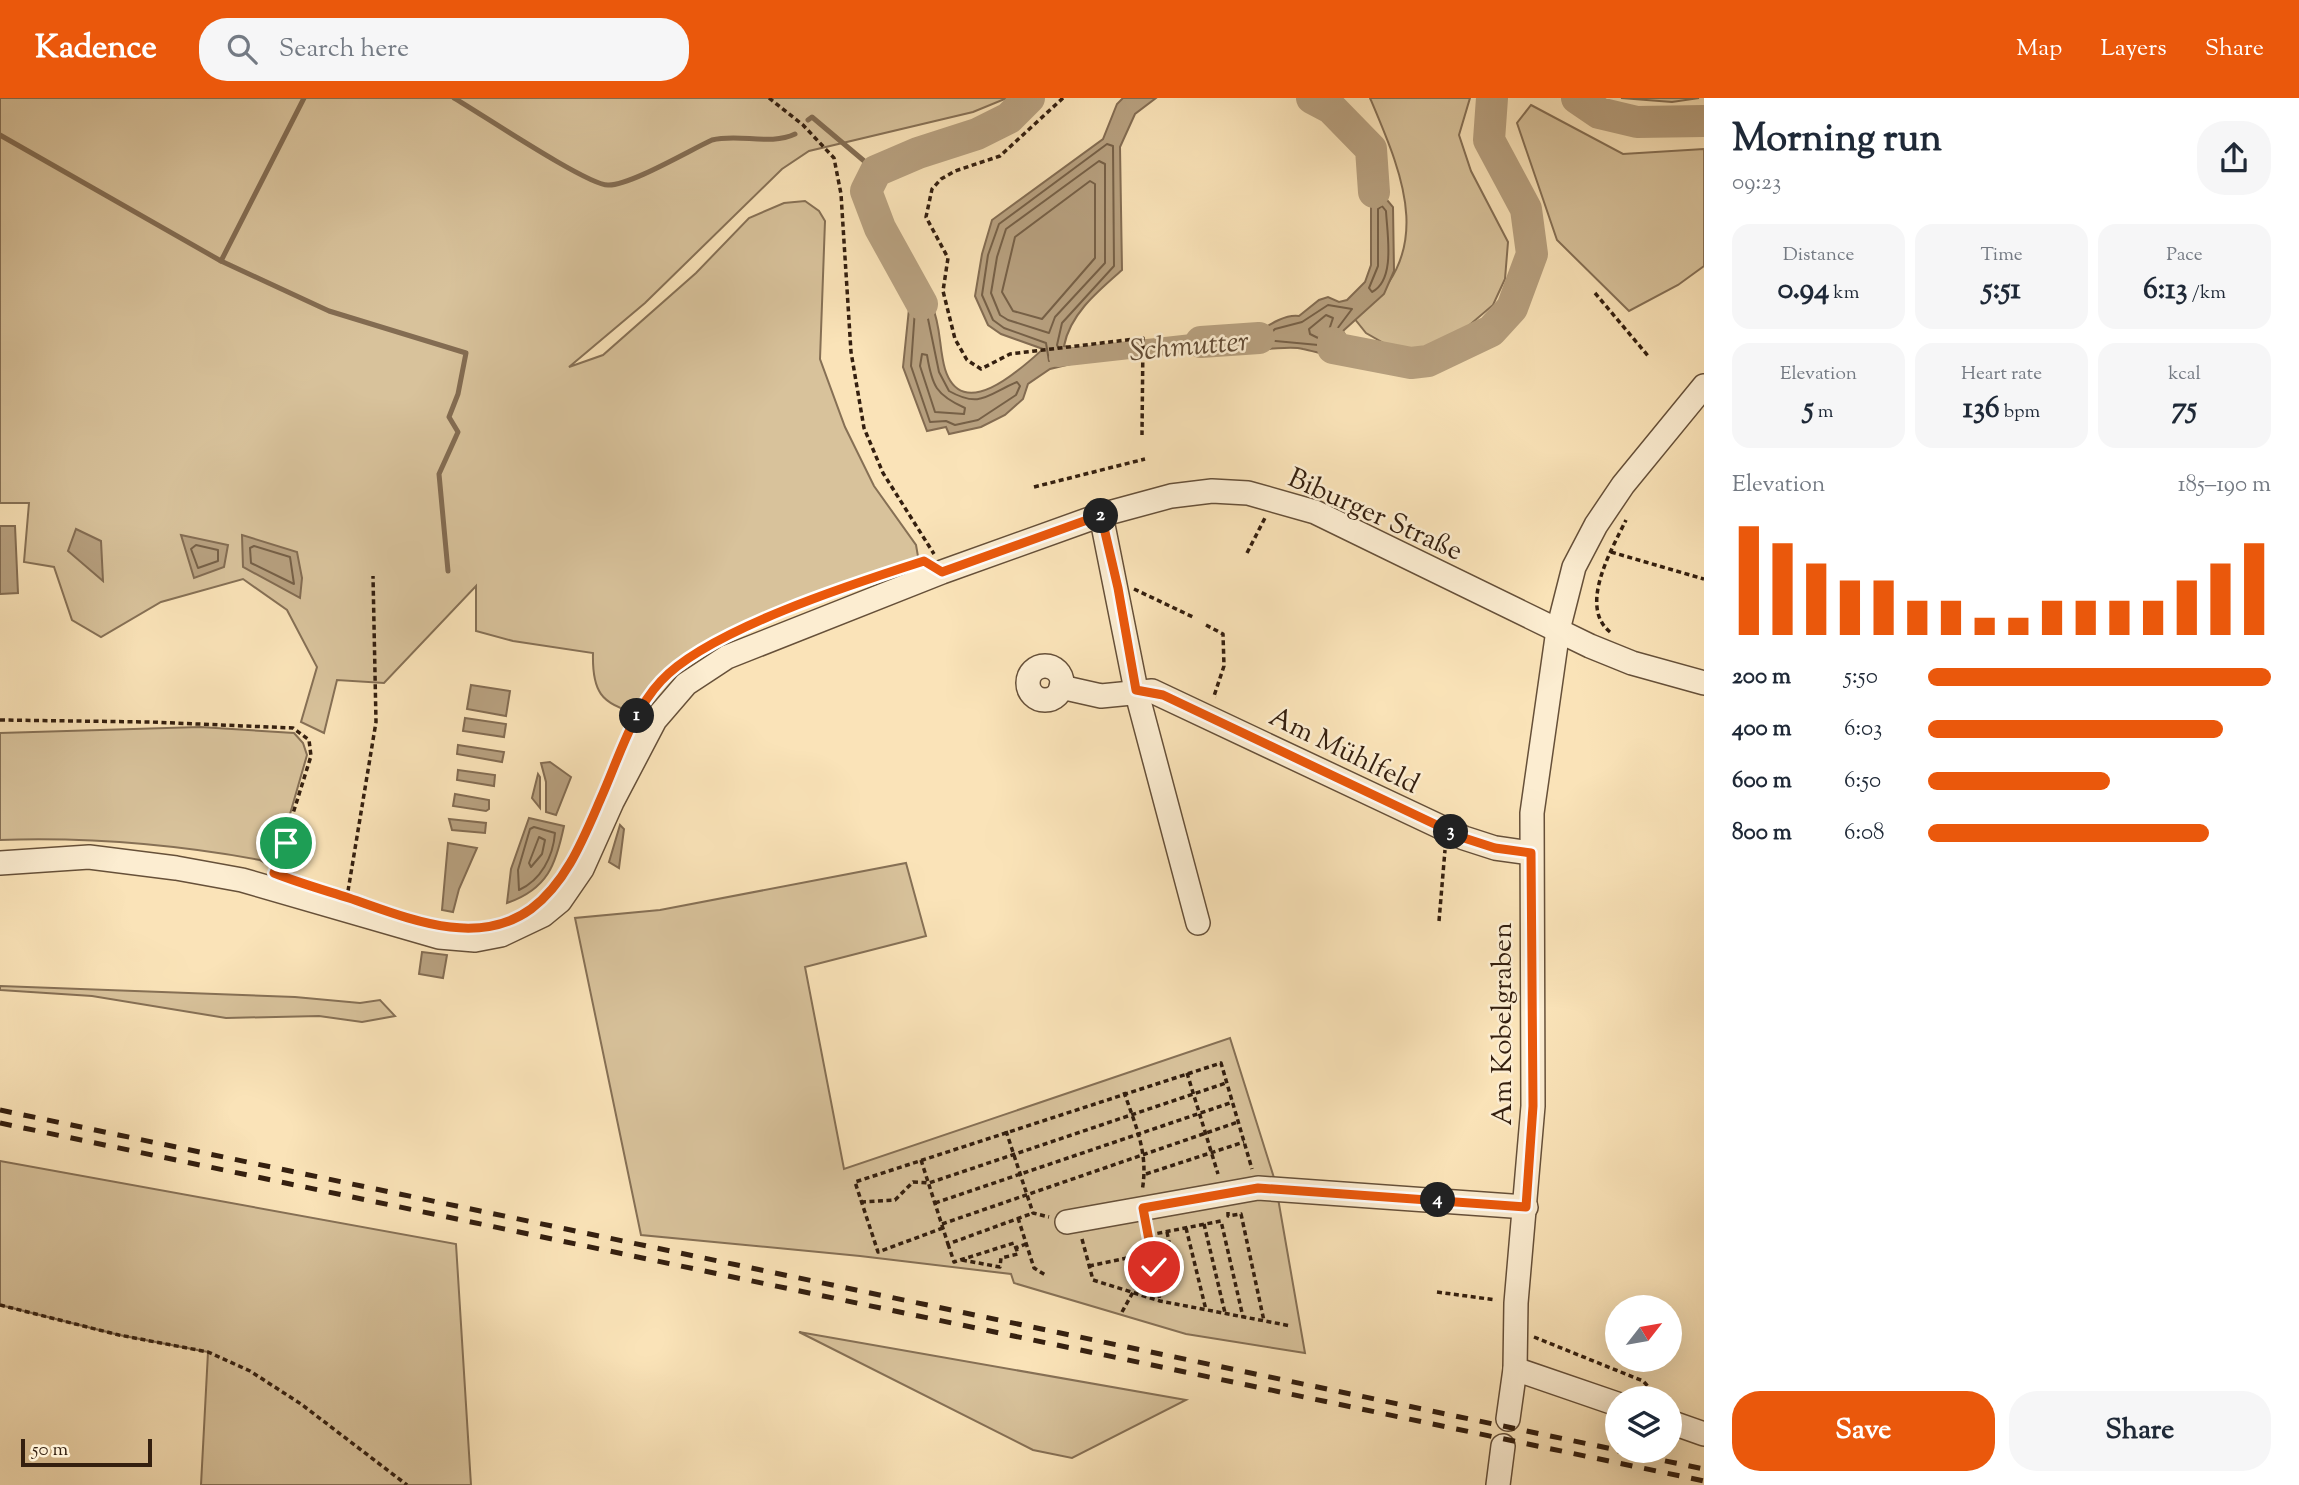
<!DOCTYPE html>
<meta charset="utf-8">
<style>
:root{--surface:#fff;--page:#f6f6f7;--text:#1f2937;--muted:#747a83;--accent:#ea580c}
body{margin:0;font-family:"Sorts Mill Goudy",serif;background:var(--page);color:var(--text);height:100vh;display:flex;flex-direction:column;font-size:26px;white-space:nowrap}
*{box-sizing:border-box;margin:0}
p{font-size:23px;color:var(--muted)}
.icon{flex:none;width:38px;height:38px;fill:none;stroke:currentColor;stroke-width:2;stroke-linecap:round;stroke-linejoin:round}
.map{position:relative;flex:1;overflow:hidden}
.side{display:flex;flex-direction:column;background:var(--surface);width:595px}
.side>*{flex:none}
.needle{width:46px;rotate:59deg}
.tools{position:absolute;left:1605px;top:1197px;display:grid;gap:14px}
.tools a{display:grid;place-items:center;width:77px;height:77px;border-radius:50%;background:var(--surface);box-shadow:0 7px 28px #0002;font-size:35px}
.scale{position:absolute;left:21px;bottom:18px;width:131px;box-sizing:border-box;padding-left:7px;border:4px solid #341f0f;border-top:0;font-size:19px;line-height:24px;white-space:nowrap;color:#341f0f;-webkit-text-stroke:5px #fcedd1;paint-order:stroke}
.pin{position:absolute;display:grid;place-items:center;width:60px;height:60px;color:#fff;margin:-30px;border:4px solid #fff;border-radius:50%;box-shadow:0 2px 7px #0007}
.km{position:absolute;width:35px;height:35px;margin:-18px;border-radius:50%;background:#222;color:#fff;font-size:19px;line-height:35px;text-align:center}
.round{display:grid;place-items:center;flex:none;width:74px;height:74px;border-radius:28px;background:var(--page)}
.headline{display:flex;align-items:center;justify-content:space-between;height:119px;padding:0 28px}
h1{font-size:38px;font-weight:700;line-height:52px}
.stats{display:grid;grid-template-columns:repeat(3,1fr);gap:10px;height:119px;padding:7px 28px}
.stats div{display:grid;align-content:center;border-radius:18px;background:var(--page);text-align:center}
.stats b{font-size:30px;font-weight:700}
.stats small{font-size:19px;font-weight:400}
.stats p{font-size:19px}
.chart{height:196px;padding:14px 28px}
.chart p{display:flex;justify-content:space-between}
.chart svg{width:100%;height:126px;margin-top:7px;stroke:var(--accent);stroke-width:6}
.action{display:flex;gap:14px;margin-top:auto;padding:14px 28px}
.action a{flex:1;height:80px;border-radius:28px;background:var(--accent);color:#fff;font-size:28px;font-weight:700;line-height:80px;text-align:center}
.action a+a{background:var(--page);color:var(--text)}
ul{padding:0 28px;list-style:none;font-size:23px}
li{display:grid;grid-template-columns:112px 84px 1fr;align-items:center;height:52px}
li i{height:18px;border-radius:9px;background:var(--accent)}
header{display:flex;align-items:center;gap:42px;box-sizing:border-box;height:98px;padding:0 35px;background:var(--accent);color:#fff}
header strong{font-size:33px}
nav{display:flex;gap:38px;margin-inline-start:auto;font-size:24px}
.search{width:490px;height:63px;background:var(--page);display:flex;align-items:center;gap:18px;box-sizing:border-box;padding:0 24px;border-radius:28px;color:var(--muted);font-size:26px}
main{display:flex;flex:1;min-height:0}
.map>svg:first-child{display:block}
.green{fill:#d8c29b;stroke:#867055;stroke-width:2}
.water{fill:#b7a07f;stroke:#836c52;stroke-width:2}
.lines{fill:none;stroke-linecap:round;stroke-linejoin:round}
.shore{stroke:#766047;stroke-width:2}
.stream{stroke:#836c52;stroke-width:5}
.canal{stroke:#b7a07f;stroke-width:18}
.river{stroke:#b7a07f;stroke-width:32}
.minor-casing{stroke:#665039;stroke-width:26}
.path{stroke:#341f0f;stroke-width:3.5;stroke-dasharray:5 3.5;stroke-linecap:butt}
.minor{stroke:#fcedd1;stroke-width:23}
.rail{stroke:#341f0f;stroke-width:5;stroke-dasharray:12 12;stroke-linecap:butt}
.route-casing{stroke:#fff;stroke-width:14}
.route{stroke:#ea580c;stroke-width:9}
.labels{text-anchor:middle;stroke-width:5;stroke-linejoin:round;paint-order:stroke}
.street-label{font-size:28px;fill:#341f0f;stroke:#fcedd1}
.water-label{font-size:30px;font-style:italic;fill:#624c36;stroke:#fcedd1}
</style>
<header>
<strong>Kadence</strong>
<div class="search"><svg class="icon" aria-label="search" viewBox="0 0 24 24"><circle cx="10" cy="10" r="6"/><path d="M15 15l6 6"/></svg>Search here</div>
<nav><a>Map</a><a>Layers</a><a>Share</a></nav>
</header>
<main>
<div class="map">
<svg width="1704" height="1387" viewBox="0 0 1704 1387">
<rect width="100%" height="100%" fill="#fae3b8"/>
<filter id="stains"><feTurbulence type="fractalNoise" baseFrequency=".00286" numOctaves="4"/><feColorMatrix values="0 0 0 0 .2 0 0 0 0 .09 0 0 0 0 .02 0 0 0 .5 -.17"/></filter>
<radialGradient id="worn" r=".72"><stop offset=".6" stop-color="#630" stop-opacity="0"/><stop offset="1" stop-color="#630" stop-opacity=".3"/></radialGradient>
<g class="green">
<path d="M0 0H1007L973 14 809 53 782 71 645 205 569 269 603 257 696 175 749 120 784 105 805 103 819 113 825 123 820 261 845 329 874 388 916 447 919 464C852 489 705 532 660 584 652 593 645 605 638 615 600 607 592 592 593 555L513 543 476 533V488L384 585 337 582 324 635 301 624 317 569 287 512 243 481 161 504 101 539 72 522 54 469 24 464 29 405H0Z"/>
<path d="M1370 0H1470L1459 37 1471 73 1508 144 1505 181 1493 207 1459 236 1427 254 1396 252 1366 235 1354 220C1438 157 1404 80 1370 0Z"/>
<path d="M1621 0H1699L1672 4Z"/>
<path d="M1531 7 1623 56 1704 51V168L1678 187 1629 213 1557 142 1517 25Z"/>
<path d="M200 629 294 635 303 645 307 657 282 744 271 768 260 762C173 746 89 739 0 742V635Z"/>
<path d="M906 765 926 838 805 869 844 1071 1230 940 1275 1083 1305 1255 1186 1236 1014 1185 1011 1176 860 1158 641 1137 575 820 660 812Z"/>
<path d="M0 888 295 899 360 905 380 902 395 918 362 924 319 918 226 920 92 898 0 892Z"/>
<path d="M0 1063 456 1146 471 1387H201L208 1254 119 1237 0 1207Z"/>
<path d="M799 1234 1186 1302 1072 1360 1033 1352Z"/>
</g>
<g class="water">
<path d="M1123 0H1156L1135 16 1120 49 1122 172C1098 193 1070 216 1064 248L1081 252 1083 263 1050 271 1028 286 1023 301 1005 317 981 329 949 336 946 329 927 333 903 269 910 201 903 168C913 181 926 194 932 208 941 227 939 251 945 271 962 326 1021 271 1043 251L1001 236 988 227 975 198 982 156 992 122 1103 41 1117 6Z"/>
<path d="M1371 51 1382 96 1393 109 1394 173 1384 196 1343 233 1349 245 1357 243 1369 257 1366 261C1352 265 1318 254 1303 251 1292 248 1277 251 1265 251 1248 251 1233 247 1217 242L1242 232 1258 234C1269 227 1285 216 1299 218L1319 202 1328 199 1339 204 1347 202 1365 184 1371 167V106L1360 88 1359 62Z"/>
<path d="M0 428H15L18 495 0 496Z"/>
<path d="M76 431 101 443 103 483 68 453Z"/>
<path d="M181 437 228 447 224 469 194 480Z"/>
<path d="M242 437 297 454 302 480 300 500 243 469Z"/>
<path d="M471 587 510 593 506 618 467 611Z"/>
<path d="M465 620 506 626 504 639 463 633Z"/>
<path d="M458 647 504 654 502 664 457 656Z"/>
<path d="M550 664 571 679 556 717 546 714V684L541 665Z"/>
<path d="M458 672 495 677 494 688 457 682Z"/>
<path d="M538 676 540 679V710L532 700Z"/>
<path d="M455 696 489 702V711L486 713 453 708Z"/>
<path d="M529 720 564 728C556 766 548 791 507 805L511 771Z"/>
<path d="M449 721 486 725 485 735 452 732Z"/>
<path d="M620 727 624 731 619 770 609 764Z"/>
<path d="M448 745 477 750 459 791 453 814 442 812Z"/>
<path d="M422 854 447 857 443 880 419 876Z"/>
</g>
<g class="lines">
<g class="shore">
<path d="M1107 46 1113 48 1114 168 1062 225 1057 247 1063 259 1049 263 1046 245 1004 230 993 222 982 197 988 157 999 126Z"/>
<path d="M1099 63 1105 66V165L1055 219 1049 235 1008 222 1000 217 991 195 997 159 1006 131Z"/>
<path d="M1090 83 1095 86V160L1042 221 1013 213 1002 194 1015 139Z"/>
<path d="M1382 108 1386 113C1387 135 1396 182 1372 194L1369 190 1378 168V111Z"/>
<path d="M921 205 926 211 939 274 949 293C981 311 988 296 1017 284L1020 288 1016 297 978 322 955 327 946 323 930 324 911 268 915 211 917 206Z"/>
<path d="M1328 207 1352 211 1337 231 1340 249 1264 242 1275 231 1302 224Z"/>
<path d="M1326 217 1333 220 1327 238 1318 240 1310 236 1309 231Z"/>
<path d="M922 256 927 257C932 288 936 297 965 310L964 316 935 314 920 268Z"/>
<path d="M196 447 218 452V463L198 470 191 451Z"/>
<path d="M254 448 290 459 294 486 251 465 250 450Z"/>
<path d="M534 729 555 735C553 759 541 782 519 792L518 772 530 731Z"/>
<path d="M539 739 545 742 542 756 531 769 529 765Z"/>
</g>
<g class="stream">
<path d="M454 0C480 15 587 87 608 87 629 88 690 52 712 42 739 35 770 48 795 36"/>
<path d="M808 22 812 19 876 73"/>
<path d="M0 37 221 163 304 0"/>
<path d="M221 163 329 213 466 255 458 296 449 319 458 334 439 376 448 473"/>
</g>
<path class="canal" d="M1058 260 1201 244"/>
<g class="river">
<path d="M1312 0 1331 10 1371 51 1374 94"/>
<path d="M1577 0 1599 15 1637 24 1704 23"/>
<path d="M922 206 880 130 866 93 876 73 918 55 977 36 1009 20 1029 0"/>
<path d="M1201 244 1259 240"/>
<path d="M1333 245V250L1411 265 1428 263 1491 233 1512 210 1532 156 1526 111 1489 42 1492 0"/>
</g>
<g class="minor-casing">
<g id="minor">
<path d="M1101 417 1136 592 1198 825"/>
<circle cx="1045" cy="585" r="17"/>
<path d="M1061 589 1101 598 1152 593 1464 740 1495 750 1531 755"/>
<path d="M0 765 89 759 176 770 242 782 439 839 475 842 501 837 543 817 560 803 582 771 612 704 655 622 686 586 727 559 942 474 1101 417 1171 398 1212 393 1248 395 1315 414 1590 548 1632 565 1704 585"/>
<path d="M1067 1124 1258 1090 1526 1109"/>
<path d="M1515 1271 1617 1306"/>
<path d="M1508 1321 1515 1271 1516 1205 1533 1008 1532 715 1558 532 1574 469 1596 427 1623 387 1704 288"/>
<path d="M1670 1324 1704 1336"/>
<path d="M1498 1387 1503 1348"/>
</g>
</g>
<g class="path">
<path d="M769 0 803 27 834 60 841 96 851 254 864 330 883 375 934 456"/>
<path d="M1063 0 1000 58 955 73 941 81 932 91 926 119 948 160 943 193 955 241 967 262 981 271 1010 256 1143 240 1142 337"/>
<path d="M1595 195 1649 259"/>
<path d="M1034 389 1145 361"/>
<path d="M1611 454 1704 481"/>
<path d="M1247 455 1266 418"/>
<path d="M1134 491 1195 520"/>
<path d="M1206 527 1223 536 1224 568 1214 598 1216 599"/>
<path d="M1610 534C1578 508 1612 451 1626 422"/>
<path d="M0 622 150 624 293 630 309 642 311 658 275 773"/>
<path d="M348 793 376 624 373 478"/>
<path d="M1439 823 1445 752"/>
<path d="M1187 975 1218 1076"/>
<path d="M1124 994C1136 1029 1149 1056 1142 1093"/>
<path d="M1006 1033 1033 1115 1049 1119"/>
<path d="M921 1062 948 1146 1033 1115"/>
<path d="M1146 1076 1244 1044"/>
<path d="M861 1104 895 1102 913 1084 929 1085 1226 985"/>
<path d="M935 1105 1233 1004"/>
<path d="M1228 1114V1118L1241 1116 1264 1223"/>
<path d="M1018 1120 1034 1170 1047 1178"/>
<path d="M942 1126 1238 1024"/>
<path d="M1204 1126 1225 1215"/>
<path d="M1147 1128 1160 1203"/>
<path d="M943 1130 878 1154 855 1084 1221 965 1252 1071"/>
<path d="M1186 1130 1206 1212"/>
<path d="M1167 1134 1171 1154 1168 1162 1173 1165 1170 1170 1175 1173 1171 1179"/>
<path d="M1149 1137 1221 1123 1243 1219"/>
<path d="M1082 1141 1093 1182 1160 1203 1291 1228"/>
<path d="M948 1146 954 1164 1014 1145 1016 1150 1026 1146"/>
<path d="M1140 1157 1150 1164 1146 1170"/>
<path d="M962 1162 1000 1169 1001 1160 1018 1156 1016 1150"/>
<path d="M1168 1162 1161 1172 1166 1175 1170 1170"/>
<path d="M1141 1167 1151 1174 1148 1179 1143 1176"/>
<path d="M1164 1167 1158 1163 1162 1156 1171 1154"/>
<path d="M1089 1168 1151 1155"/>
<path d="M1140 1181 1147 1185"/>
<path d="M1437 1194 1496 1202"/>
<path d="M0 1207 119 1237 208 1254 250 1273 301 1306 407 1387"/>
<path d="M1122 1214 1143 1176 1138 1173 1141 1167 1130 1160"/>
<path d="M1534 1239 1643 1283 1659 1300"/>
</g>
<use href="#minor" class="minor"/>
<g class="rail">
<path d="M0 1012 1617 1352"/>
<path d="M0 1025 1704 1383"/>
<path d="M1618 1353 1704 1371"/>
</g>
</g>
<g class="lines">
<g class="route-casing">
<path id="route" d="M286 745 274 775C299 785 324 792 349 800 405 819 476 851 531 811 567 784 584 739 601 700 618 662 632 614 661 583 708 532 855 485 924 463L942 474 1101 417 1118 490 1136 592 1163 597 1464 740 1495 750 1531 755 1533 1008 1526 1109 1258 1090 1143 1110 1154 1169"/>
</g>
<use href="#route" class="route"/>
</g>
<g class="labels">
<g class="street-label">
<text transform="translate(1376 415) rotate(24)" y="10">Biburger Straße</text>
<text transform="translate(1345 651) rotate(26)" y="10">Am Mühlfeld</text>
<text transform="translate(1501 926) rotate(-90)" y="10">Am Kobelgraben</text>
</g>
<g class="water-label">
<text transform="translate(1189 247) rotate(-5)" y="10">Schmutter</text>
</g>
</g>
<rect width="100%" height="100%" filter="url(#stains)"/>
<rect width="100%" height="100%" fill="url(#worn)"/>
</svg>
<div class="tools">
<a><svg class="needle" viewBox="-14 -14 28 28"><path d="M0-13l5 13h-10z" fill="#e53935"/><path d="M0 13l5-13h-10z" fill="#747a83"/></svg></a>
<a><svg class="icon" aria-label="layers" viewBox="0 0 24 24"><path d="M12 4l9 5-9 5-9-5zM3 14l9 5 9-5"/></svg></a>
</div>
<div class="scale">50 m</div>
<div class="pin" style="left:286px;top:745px;background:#1e9e55"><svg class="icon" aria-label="arrive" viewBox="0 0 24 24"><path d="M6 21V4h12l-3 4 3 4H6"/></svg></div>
<div class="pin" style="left:1154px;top:1169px;background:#d93025"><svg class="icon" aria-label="check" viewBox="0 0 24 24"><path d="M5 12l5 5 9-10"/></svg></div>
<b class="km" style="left:637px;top:618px">1</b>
<b class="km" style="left:1101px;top:418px">2</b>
<b class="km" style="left:1451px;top:734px">3</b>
<b class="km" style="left:1438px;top:1102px">4</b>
</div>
<section class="side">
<div class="headline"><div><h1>Morning run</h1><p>09:23</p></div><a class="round"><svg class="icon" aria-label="share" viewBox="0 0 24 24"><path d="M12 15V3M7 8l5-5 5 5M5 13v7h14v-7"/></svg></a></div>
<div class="stats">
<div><p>Distance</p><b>0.94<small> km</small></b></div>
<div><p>Time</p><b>5:51</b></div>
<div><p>Pace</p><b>6:13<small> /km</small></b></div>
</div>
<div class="stats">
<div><p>Elevation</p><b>5<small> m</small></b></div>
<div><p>Heart rate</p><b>136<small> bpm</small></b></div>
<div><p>kcal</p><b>75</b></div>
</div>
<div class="chart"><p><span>Elevation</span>185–190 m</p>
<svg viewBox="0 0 160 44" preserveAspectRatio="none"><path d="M5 44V6M15 44V12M25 44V19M35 44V25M45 44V25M55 44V32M65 44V32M75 44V38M85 44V38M95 44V32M105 44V32M115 44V32M125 44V32M135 44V25M145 44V19M155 44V12"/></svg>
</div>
<ul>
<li><b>200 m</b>5:50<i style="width:100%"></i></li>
<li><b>400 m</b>6:03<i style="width:86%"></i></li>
<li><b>600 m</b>6:50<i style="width:53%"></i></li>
<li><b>800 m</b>6:08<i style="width:82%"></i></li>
</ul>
<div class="action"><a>Save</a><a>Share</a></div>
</section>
</main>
